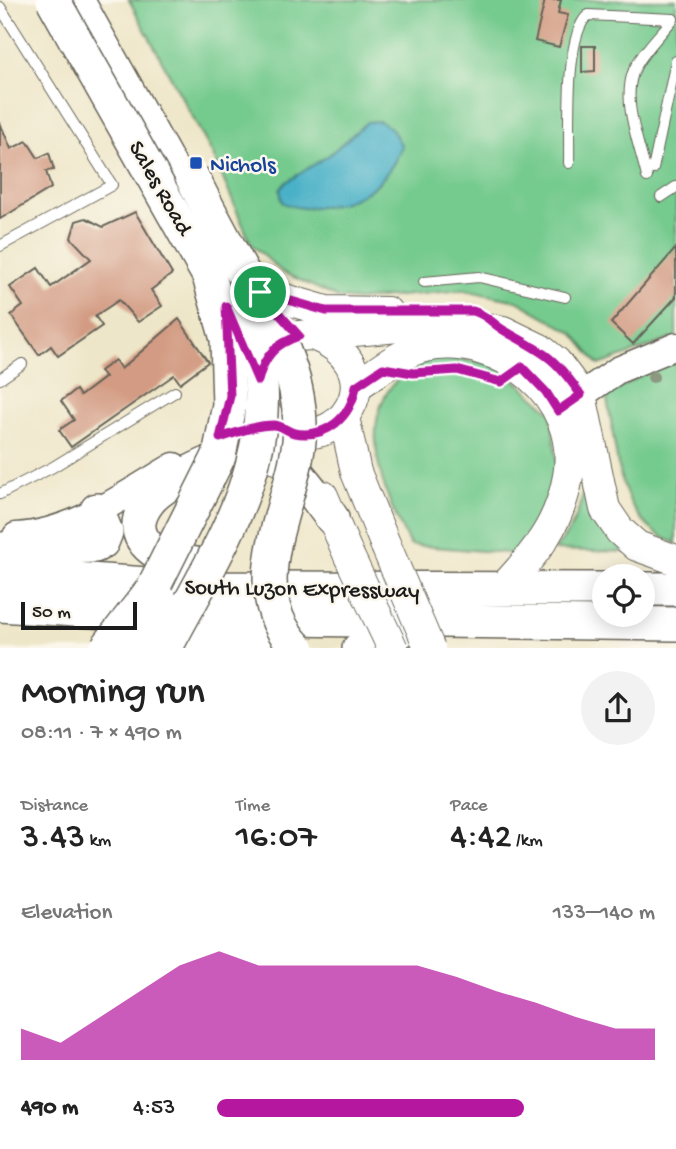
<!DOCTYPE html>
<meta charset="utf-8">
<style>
:root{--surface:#fff;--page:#f2f2f2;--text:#222;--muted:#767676;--accent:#b5179e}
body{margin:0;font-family:"Gochi Hand",sans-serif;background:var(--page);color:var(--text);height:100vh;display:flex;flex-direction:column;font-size:26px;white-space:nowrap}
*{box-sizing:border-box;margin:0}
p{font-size:23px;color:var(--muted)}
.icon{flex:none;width:38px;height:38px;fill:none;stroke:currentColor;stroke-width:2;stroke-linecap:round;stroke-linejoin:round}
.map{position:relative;height:648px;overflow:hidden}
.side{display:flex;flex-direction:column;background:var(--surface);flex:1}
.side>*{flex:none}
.controls{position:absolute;left:592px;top:564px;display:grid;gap:14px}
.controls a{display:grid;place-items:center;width:63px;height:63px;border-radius:50%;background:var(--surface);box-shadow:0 4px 18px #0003;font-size:35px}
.scale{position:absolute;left:21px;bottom:18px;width:116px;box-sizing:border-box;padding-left:7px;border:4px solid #1c1c1c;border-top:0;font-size:19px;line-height:24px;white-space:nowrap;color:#1c1c1c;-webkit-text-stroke:5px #fbf7ec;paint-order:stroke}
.pin{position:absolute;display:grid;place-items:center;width:60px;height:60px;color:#fff;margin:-30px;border:4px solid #fff;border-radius:50%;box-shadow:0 2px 7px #0007}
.round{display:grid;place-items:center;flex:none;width:74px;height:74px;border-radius:37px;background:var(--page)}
.overview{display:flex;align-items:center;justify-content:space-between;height:119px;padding:0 21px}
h1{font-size:38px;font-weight:600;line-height:52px}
.metrics{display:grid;grid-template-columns:repeat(3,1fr);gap:10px;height:119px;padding:7px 21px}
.metrics div{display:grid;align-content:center}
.metrics b{font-size:35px;font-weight:600}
.metrics small{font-size:19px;font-weight:400}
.metrics p{font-size:19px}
.chart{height:196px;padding:14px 21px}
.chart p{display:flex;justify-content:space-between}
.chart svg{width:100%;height:126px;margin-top:7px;fill:var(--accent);opacity:.7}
ul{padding:0 21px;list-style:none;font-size:23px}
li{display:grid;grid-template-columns:112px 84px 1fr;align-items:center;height:52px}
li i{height:18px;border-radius:9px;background:var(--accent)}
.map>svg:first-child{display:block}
.green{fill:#74ca8e;stroke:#487355;stroke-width:2}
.water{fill:#48b1c7;stroke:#326672;stroke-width:2}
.building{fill:#d39b83}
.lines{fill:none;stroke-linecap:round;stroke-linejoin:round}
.lane-casing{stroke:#666358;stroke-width:12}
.secondary-casing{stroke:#666358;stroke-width:29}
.primary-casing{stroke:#666358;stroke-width:32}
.highway-casing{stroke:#666358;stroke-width:36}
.lane{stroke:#fff;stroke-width:10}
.secondary{stroke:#fff;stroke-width:26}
.primary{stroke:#fff;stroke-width:30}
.highway{stroke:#fff;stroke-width:33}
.primary-bridge-casing{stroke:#666358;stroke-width:32;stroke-linecap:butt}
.highway-bridge-casing{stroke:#666358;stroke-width:36;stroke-linecap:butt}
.primary-bridge{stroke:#fff;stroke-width:30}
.highway-bridge{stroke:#fff;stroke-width:33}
.tree{fill:#8c987f}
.route-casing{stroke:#fff;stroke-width:14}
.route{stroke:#b5179e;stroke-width:9}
.transit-dot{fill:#1a4fb4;stroke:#fbf7ec;stroke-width:2.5}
.labels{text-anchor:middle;stroke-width:5;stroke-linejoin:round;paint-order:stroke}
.transit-label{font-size:23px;fill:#164399;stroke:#fbf7ec;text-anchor:start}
.street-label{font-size:23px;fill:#1c1c1c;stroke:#fbf7ec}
</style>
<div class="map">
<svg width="676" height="649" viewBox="0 0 676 649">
<rect width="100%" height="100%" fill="#fbf7ec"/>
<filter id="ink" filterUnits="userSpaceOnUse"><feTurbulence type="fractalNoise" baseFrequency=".0143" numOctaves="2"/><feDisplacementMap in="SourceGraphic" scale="14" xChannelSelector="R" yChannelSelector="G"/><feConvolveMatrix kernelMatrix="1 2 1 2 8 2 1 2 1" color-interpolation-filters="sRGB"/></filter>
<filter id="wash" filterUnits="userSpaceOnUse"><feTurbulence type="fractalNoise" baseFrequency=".00686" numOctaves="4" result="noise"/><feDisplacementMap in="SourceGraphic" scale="28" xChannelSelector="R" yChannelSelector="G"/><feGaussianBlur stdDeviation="1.57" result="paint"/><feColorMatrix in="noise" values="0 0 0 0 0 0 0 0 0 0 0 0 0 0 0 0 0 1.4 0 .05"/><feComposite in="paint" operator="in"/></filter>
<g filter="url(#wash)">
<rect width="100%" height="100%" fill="#eee6c8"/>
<g class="green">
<path d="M129 0H676V337L599 365 573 333 517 301 463 290 358 300 338 298 282 272 251 244 213 155Z"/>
<path d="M436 356 497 364 551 412 560 491 519 554 410 545C375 480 345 389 436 356Z"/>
<path d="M676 357V543C613 521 619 450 606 395Z"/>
<path d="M586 480 628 552 554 550C575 528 580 509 586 480Z"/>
</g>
<path class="water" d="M379 121 391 128 402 146C386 185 360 203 319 207 306 208 294 209 282 202L280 189 285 183 329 155 367 122Z"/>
<g id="blocks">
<g class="building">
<path d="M545 0H561L558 13 568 15 559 47 535 41Z"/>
<path d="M582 46H595V71L582 72Z"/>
<path d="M0 123 11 149 27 141 38 158 49 153 54 170 46 171 51 188 0 219Z"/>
<path d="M135 212 172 274 151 290 162 306 138 322 119 300 95 316 102 326 58 356 51 346 39 355 11 315 23 306 10 287 38 268 51 287 91 259 71 238 76 221 86 218 103 227Z"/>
<path d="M676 248V297L633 344 611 323Z"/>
<path d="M179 319 208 362 180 383 174 375 71 447 59 430 74 420 61 401 76 390 80 396 105 377 100 371 115 360 121 369Z"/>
</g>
</g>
</g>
<g filter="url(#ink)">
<use href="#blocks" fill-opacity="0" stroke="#666358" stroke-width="2"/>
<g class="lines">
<g class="lane-casing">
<g id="lane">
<path d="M0 7 112 185 0 246"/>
<path d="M569 163C570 129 564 36 588 15L673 19"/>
<path d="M653 169 676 61"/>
<path d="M647 177C640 145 619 97 636 66 645 49 661 34 673 19"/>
<path d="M661 197 676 187"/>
<path d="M424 282 479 277 565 297"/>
<path d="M394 370 413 373 457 370 501 382 517 371"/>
<path d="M0 379 22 364"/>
<path d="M0 494 53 467 175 392"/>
</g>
</g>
<g class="secondary-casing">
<g id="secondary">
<path d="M565 406 618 370 676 346"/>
<path d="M16 536C75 533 124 495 174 466"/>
</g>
</g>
<g class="primary-casing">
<g id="primary">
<path d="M260 292 326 311 387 312"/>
<path d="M315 336C344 347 367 375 350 407 344 418 333 427 322 431 258 450 227 359 299 336L454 322 503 331 540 349 556 362 581 395 605 509 620 531 637 546 676 560"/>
<path d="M356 386C378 372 399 353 425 347 500 331 582 397 568 476 560 524 535 554 502 589"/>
<path d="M344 417 356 472 386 546"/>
<path d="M323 496 349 556"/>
</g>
</g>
<g class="highway-casing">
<g id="highway">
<path d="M77 0 197 215"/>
<path d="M0 549 95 546 102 542 106 532 97 510"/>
<path d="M196 564C162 562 119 540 149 501 165 480 243 442 269 452 295 463 315 497 332 518"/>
<path d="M0 574 206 588 604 589"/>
<path d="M642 589H676"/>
<path d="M0 605 197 618 676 624"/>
<path d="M142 646 254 643 277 649"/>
<path d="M359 649 380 636 408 628"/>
</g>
</g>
<use href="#lane" class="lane"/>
<use href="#secondary" class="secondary"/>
<use href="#primary" class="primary"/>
<use href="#highway" class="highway"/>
<g class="primary-bridge-casing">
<g id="primary-bridge">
<path d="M386 546 430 649"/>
<path d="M349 556 393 649"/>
</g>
</g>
<g class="highway-bridge-casing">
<g id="highway-bridge">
<path d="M53 0 209 276 227 339 229 405 219 456 152 590 106 649"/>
<path d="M191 175C206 205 222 235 238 264 267 316 299 364 300 425 300 499 234 584 298 649"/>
<path d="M141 649 162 603"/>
<path d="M165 649C226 533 296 438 243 303"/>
</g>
</g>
<use href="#primary-bridge" class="primary-bridge"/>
<use href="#highway-bridge" class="highway-bridge"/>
</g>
<circle class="tree" cx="653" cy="377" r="6"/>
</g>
<g class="lines" filter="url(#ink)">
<g class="route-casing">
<path id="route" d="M260 292 326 311H473C488 315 492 324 505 331 545 354 553 355 581 395L558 411 546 392 522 367 501 382 457 370 413 373 383 368 356 386C351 417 327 439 294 433 287 431 281 425 274 425 256 425 238 432 220 438L230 396 226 306 258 381C264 356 275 344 299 336Z"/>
</g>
<use href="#route" class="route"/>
</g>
<rect class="transit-dot" x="189" y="156" width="14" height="14" rx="3.5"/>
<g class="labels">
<g class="transit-label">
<text x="210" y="171">Nichols</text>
</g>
<g class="street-label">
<text transform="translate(162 187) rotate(60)" y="8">Sales Road</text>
<text transform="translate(302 587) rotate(1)" y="8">South Luzon Expressway</text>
</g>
</g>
</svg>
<div class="controls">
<a><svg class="icon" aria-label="locate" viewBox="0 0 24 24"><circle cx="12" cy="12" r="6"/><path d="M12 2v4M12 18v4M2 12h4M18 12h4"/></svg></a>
</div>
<div class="scale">50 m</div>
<div class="pin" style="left:260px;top:292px;background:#1e9e55"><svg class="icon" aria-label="arrive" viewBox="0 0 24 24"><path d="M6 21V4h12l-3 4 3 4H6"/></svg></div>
</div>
<section class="side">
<div class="overview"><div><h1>Morning run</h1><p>08:11 · 7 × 490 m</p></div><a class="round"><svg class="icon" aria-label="share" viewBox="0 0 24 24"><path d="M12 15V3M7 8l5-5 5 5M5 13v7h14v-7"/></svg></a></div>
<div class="metrics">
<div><p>Distance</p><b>3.43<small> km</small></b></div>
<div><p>Time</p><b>16:07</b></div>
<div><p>Pace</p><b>4:42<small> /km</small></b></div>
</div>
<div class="chart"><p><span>Elevation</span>133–140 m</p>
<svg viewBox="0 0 160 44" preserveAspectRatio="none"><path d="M0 44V33L10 38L20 29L30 20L40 11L50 6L60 11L70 11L80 11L90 11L100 11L110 15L120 20L130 24L140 29L150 33L160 33V44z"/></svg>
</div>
<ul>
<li><b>490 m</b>4:53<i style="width:70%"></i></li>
</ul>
</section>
